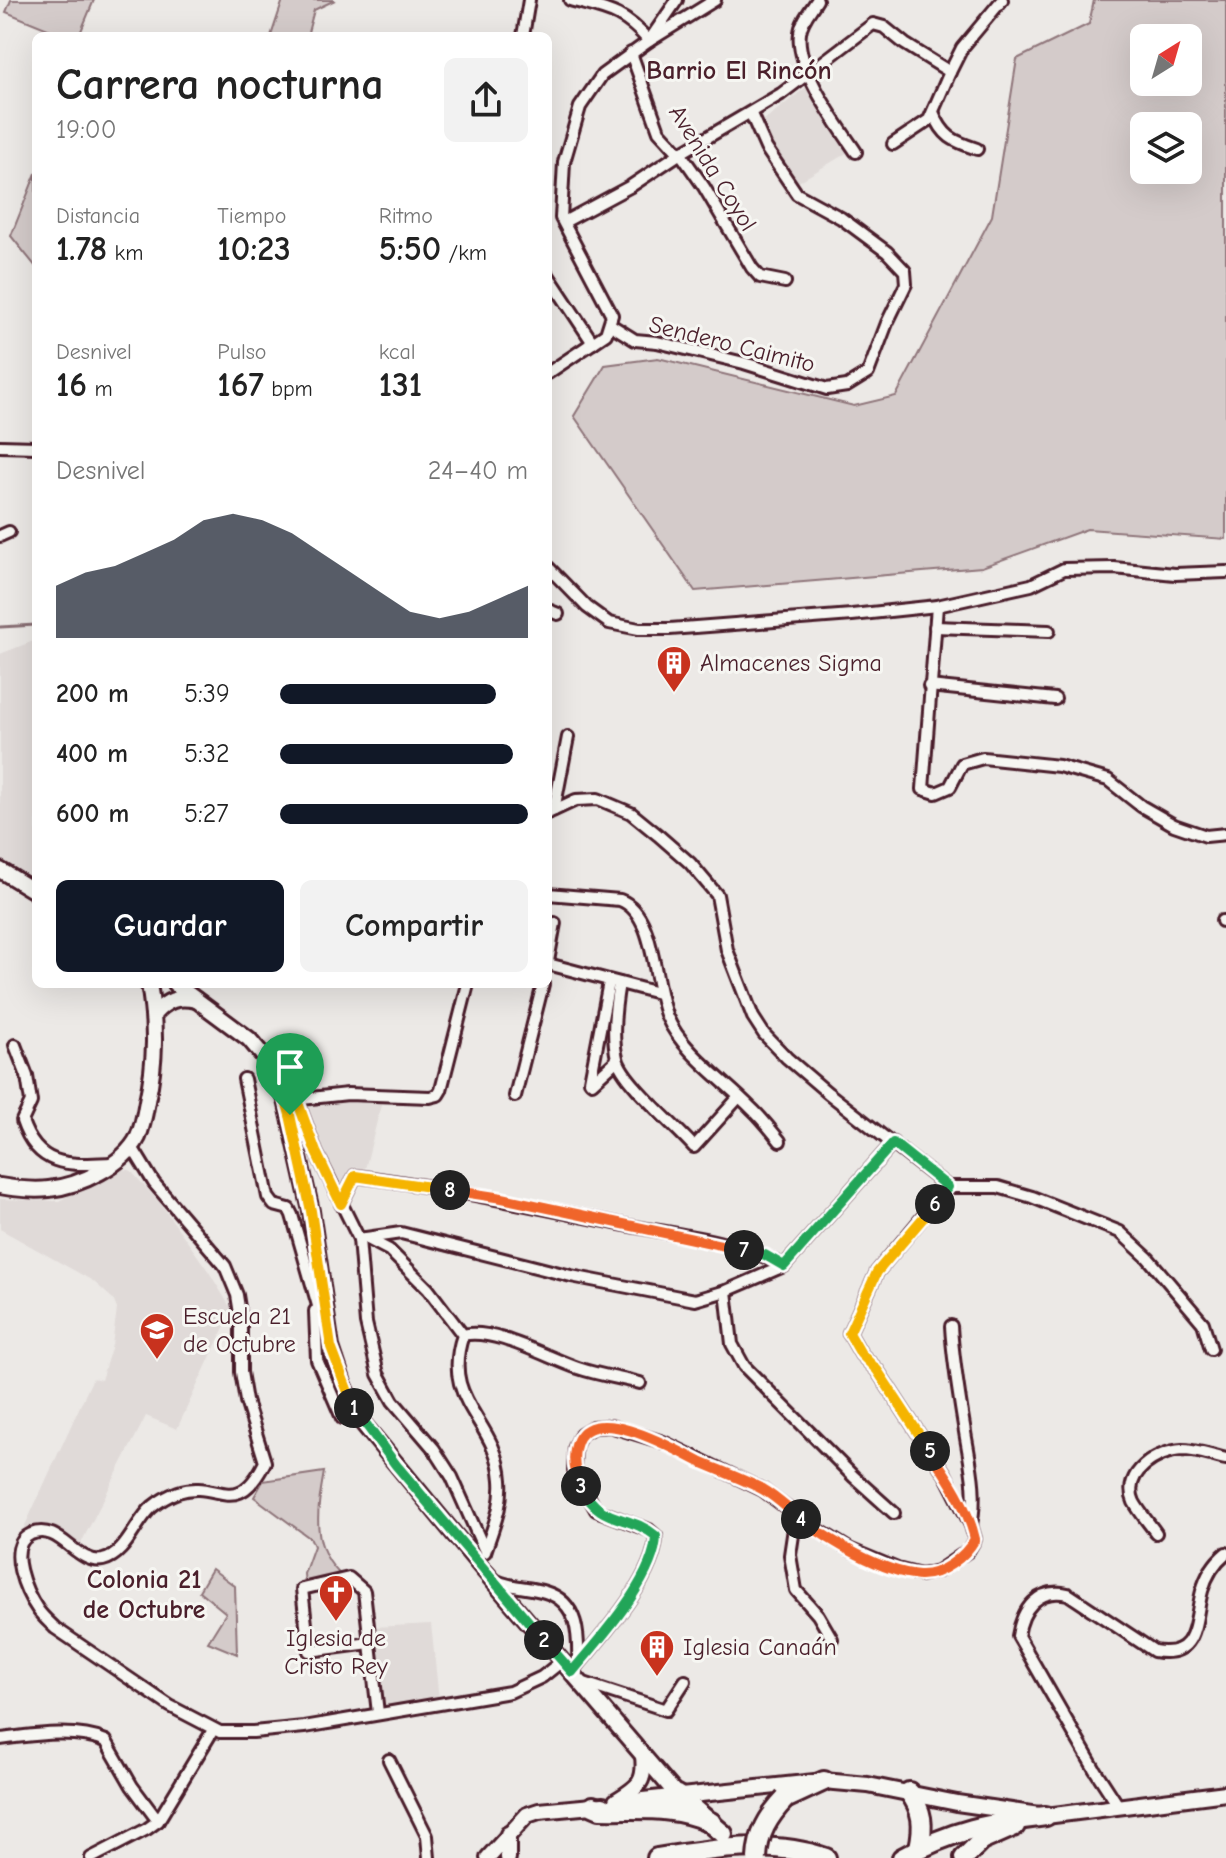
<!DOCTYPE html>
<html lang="es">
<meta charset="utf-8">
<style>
:root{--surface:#fff;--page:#f2f2f2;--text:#222;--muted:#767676;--accent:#111827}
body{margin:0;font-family:"Comic Neue",sans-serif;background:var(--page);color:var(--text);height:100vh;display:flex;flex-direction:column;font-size:30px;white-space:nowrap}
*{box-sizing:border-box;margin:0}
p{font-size:26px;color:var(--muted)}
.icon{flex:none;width:44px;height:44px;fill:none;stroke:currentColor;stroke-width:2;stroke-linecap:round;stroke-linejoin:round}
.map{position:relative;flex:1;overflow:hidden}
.side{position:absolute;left:32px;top:32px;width:520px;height:956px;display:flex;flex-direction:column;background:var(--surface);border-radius:12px;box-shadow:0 8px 32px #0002}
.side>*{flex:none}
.needle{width:52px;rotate:37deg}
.tools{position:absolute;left:1130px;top:24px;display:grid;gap:16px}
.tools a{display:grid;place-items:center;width:72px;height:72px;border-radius:12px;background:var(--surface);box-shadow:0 8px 32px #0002;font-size:40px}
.pin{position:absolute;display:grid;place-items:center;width:68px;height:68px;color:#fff;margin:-82px -34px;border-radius:50% 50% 50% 0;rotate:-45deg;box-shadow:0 0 8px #0007}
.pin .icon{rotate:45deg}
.km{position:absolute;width:40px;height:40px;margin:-20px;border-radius:50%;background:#222;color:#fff;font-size:22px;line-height:40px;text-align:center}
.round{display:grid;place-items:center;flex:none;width:84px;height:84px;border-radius:12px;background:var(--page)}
.overview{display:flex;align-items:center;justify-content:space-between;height:136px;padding:0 24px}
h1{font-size:44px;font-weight:700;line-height:60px}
.stats{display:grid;grid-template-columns:repeat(3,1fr);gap:12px;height:136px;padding:8px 24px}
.stats div{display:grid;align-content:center}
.stats b{font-size:34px;font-weight:700}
.stats small{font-size:22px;font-weight:400}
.stats p{font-size:22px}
.chart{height:224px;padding:16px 24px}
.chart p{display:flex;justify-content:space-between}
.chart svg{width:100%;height:144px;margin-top:8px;fill:var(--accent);opacity:.7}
.primary-button{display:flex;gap:16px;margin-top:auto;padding:16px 24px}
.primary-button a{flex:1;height:92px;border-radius:12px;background:var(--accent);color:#fff;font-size:32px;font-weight:700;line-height:92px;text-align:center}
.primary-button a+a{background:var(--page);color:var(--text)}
ul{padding:0 24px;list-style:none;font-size:26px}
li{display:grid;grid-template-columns:128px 96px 1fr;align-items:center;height:60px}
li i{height:20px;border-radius:10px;background:var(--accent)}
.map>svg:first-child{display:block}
.built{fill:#e0dad8}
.green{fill:#d4cbca;stroke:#8f757a;stroke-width:2;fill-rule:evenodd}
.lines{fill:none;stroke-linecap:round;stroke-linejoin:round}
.stream{stroke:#886e73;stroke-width:3}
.street-casing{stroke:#4a1f2b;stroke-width:16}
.secondary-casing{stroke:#4a1f2b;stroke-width:20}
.highway-casing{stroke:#4a1f2b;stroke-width:24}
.street{stroke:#f6f6f2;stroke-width:10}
.secondary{stroke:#f6f6f2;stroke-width:14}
.highway{stroke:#f6f6f2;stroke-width:18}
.highway-bridge-casing{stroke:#4a1f2b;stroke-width:24;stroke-linecap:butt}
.highway-bridge{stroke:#f6f6f2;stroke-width:18}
.split-1-casing{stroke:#fff;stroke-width:16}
.split-2-casing{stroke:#fff;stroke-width:16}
.split-3-casing{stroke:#fff;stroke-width:16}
.split-4-casing{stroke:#fff;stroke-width:16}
.split-5-casing{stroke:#fff;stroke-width:16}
.split-6-casing{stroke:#fff;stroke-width:16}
.split-7-casing{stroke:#fff;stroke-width:16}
.split-8-casing{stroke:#fff;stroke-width:16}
.split-9-casing{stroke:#fff;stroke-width:16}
.split-1{stroke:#f5b400;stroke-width:10}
.split-2{stroke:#22a559;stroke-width:10}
.split-3{stroke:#22a559;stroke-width:10}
.split-4{stroke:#f0652b;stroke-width:10}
.split-5{stroke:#f0652b;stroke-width:10}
.split-6{stroke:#f5b400;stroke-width:10}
.split-7{stroke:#22a559;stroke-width:10}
.split-8{stroke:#f0652b;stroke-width:10}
.split-9{stroke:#f5b400;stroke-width:10}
.labels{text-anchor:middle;stroke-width:6;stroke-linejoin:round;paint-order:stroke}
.street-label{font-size:24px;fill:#4a1f2b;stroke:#f6f6f2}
.poi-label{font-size:24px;fill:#4a1f2b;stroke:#f6f6f2;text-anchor:start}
.neighbourhood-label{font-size:26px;font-weight:bold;fill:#4a1f2b;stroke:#f6f6f2}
</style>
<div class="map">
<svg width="1226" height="1858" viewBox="0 0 1226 1858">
<rect width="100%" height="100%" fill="#ece9e6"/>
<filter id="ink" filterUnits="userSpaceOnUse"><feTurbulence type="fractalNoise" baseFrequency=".0125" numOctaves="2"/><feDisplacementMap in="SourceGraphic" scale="16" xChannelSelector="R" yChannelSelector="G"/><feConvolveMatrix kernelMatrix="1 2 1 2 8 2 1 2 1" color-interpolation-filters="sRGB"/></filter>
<g filter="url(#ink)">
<g class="built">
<path d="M814 81 855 148 795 184 759 124Z"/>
<path d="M36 640V879L0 859V654Z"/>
<path d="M383 1097 365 1169 355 1170 341 1197 302 1104Z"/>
<path d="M117 1169 130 1170 160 1203 209 1272 232 1310 177 1429 146 1416 76 1553 48 1529 22 1532 93 1378 101 1380 112 1345 117 1309 113 1299 93 1281 0 1229V1199L59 1201Z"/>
<path d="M431 1624 439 1700 380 1710 373 1627Z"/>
</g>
<g class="green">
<path d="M11 0H94L79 36H65L6 12Z"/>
<path d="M283 0H335L314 10 307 36H271Z"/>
<path d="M1094 0H1226V539L1087 529 982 567 695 591 574 416 605 365 658 358 854 406 896 396 992 216 1017 59 1089 24ZM1144 38H1188V82H1144ZM1144 126H1188V170H1144Z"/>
<path d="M36 173V267L11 236Z"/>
<path d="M324 1472C317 1511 310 1548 343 1577L305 1585 304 1574 314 1546 311 1539 254 1497 263 1481Z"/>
<path d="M212 1569 235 1586 237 1654 208 1642 226 1613 199 1591Z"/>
</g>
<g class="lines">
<path class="stream" d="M0 627 36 625"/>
<g class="street-casing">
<g id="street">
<path d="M570 0C607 10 623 11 649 41L677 0"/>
<path d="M817 0C811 10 801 21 800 33 795 67 837 124 856 152"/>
<path d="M523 36 529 0"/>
<path d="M631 53 659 131 683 157 704 187 752 268 760 277 785 282"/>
<path d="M933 112C943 137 953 141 977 149"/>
<path d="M893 144 929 120 950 72"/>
<path d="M564 222 631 186 679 154 781 94 873 24 884 27 905 44 950 72 962 48 1002 0"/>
<path d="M548 275 593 343"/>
<path d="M611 325 635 340 657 342 744 363 827 389 847 386 868 373 887 323 906 284 905 271 887 252 841 218 797 194 766 148 751 114"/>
<path d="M548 373 606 334 612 315 561 218 564 162 580 107 602 75 649 41 715 0"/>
<path d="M0 446 36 447"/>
<path d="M0 536 9 532"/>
<path d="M548 567 587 607 609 623 639 629H670L852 615 937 606 1031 585 1064 569 1114 568 1175 574 1226 572"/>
<path d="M937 606 923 789 936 793 950 787 962 764 983 758 1059 766 1108 780 1141 806 1174 825 1206 836 1226 834"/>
<path d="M548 610 558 614"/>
<path d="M935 627 1049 631"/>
<path d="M929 686 1055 699"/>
<path d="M554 810 568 737"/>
<path d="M548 813 576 800 598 799 631 813 658 835 690 863 717 895 727 950 753 1017 764 1034 787 1058 828 1093 948 1187H998L1032 1197 1120 1232 1148 1258 1203 1323 1211 1349"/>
<path d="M548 894 620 900C656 913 653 985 667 1017 682 1052 725 1081 751 1108 762 1118 771 1130 780 1141"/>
<path d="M1222 921H1226"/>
<path d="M548 961 555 923"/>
<path d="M548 964 658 993"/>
<path d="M609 982 590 1081 592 1083 617 1060"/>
<path d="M619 983C615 1006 611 1035 617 1058 622 1081 676 1126 694 1147L739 1097"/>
<path d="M15 1045 27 1076 31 1102 22 1121C38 1169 70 1165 113 1163"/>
<path d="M244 1079 268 1197 274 1205 289 1209 292 1215 323 1323"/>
<path d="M515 1096 543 984"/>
<path d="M292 1100 348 1094 430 1097 438 1095 441 1090 468 984"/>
<path d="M297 1100 316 1152 359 1239 366 1323 378 1374 393 1401 434 1449 452 1477 485 1551"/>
<path d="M132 1147 154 1183 225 1266 237 1295 241 1320V1372L246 1401 265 1462C236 1520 218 1478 178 1492 170 1495 158 1502 152 1507 135 1522 126 1555 103 1560 76 1565 60 1522 31 1534 4 1546 27 1594 38 1610 43 1617 49 1622 55 1628L170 1706 220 1732H253L304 1727 510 1692 542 1677 562 1661"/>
<path d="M341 1204 355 1176C446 1187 535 1207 625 1225 677 1235 737 1240 784 1266"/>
<path d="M366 1238 389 1250 428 1289 463 1335C440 1402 497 1420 501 1480 503 1506 493 1527 485 1552"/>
<path d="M359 1239 401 1233 571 1276 695 1300 726 1291 784 1266 893 1143"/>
<path d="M726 1291 732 1344 744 1366 854 1477 894 1513"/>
<path d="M315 1311 317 1360 342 1418"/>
<path d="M951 1326C953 1361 959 1396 965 1432 970 1463 978 1493 971 1525"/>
<path d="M463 1335C493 1327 548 1358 578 1368 598 1375 620 1378 640 1383"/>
<path d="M796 1515 790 1555 796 1590 818 1615 832 1639"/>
<path d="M1156 1533C1149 1523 1140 1513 1134 1502 1121 1473 1158 1451 1182 1450 1197 1450 1212 1456 1226 1459"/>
<path d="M497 1581C513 1588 529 1587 545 1592 579 1602 579 1636 578 1665"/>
<path d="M370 1643 309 1651 302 1589 349 1578 364 1591 378 1713"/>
<path d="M572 1672C599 1639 655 1579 656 1536L649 1530 596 1510 574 1470 575 1447 581 1434 593 1427 610 1426 663 1442 763 1490 807 1523 851 1550 897 1569 921 1575 938 1571 968 1551 975 1539 971 1525 945 1474 877 1370 861 1354 849 1333 877 1272 948 1187"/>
<path d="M581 1682 666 1710 685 1681"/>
<path d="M0 1739C33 1735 75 1728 106 1741L132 1786 158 1821"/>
<path d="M389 1760 427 1836 429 1858"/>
<path d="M1119 1807 1095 1770 1018 1636C1022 1609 1038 1587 1068 1594L1154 1651C1199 1659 1194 1621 1202 1591 1206 1576 1214 1563 1226 1553"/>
<path d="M91 1858 147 1829 158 1821 213 1730"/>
</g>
</g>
<g class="secondary-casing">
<g id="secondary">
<path d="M0 870 36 892"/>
<path d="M175 984 249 1039 272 1066 286 1100 311 1211 331 1347 343 1383 360 1420 482 1568 677 1795"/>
<path d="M154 1014C167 1000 177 996 196 1000"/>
<path d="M0 1186C17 1189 32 1191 49 1189 79 1186 124 1165 138 1137 143 1126 145 1113 147 1101 156 1060 156 1025 149 984"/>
<path d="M616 1801C638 1787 646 1783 643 1756"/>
<path d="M624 1802 824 1781 868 1785 957 1803 1046 1816 1226 1793"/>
<path d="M508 1834V1858"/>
<path d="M488 1858 527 1815 539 1811 603 1805"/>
</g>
</g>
<g class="highway-casing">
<g id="highway">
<path d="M909 1792C923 1811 924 1825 919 1848"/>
<path d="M677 1795 723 1834"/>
<path d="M785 1799 824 1781"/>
<path d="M593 1806 600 1809C641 1810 672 1805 711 1822"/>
<path d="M657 1858C712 1849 772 1839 826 1858"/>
<path d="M902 1858C952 1830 990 1823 1046 1816"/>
<path d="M964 1858 981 1841 1015 1826"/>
</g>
</g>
<use href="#street" class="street"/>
<use href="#secondary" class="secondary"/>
<use href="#highway" class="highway"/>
<g class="highway-bridge-casing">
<path id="highway-bridge" d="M757 1858C758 1834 768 1817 785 1799"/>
</g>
<use href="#highway-bridge" class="highway-bridge"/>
</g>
</g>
<g class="lines" filter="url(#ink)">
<g class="split-1-casing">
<path id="split-1" d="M290 1115 311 1211 331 1347 354 1408"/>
</g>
<g class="split-2-casing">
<path id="split-2" d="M354 1408 396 1465 544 1640"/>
</g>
<g class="split-3-casing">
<path id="split-3" d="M544 1640 572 1672C599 1639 655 1579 656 1536 627 1512 601 1527 581 1486"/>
</g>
<g class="split-4-casing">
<path id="split-4" d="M581 1486C574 1471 571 1456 578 1440 596 1403 676 1450 700 1462 721 1471 742 1479 762 1489 776 1497 788 1509 801 1519"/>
</g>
<g class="split-5-casing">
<path id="split-5" d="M801 1519C830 1541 882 1572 919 1575 941 1576 965 1557 975 1539 968 1508 948 1478 930 1451"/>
</g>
<g class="split-6-casing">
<path id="split-6" d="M930 1451 877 1370 861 1354 849 1333 877 1272 935 1204"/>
</g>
<g class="split-7-casing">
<path id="split-7" d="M744 1250 765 1255 784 1266 893 1143 948 1187 935 1204"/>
</g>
<g class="split-8-casing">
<path id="split-8" d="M450 1190 502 1198 744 1250"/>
</g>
<g class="split-9-casing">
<path id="split-9" d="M290 1115 286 1100H297L316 1152 341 1204 355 1176 450 1190"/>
</g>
<use href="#split-1" class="split-1"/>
<use href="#split-2" class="split-2"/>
<use href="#split-3" class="split-3"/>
<use href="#split-4" class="split-4"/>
<use href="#split-5" class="split-5"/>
<use href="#split-6" class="split-6"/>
<use href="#split-7" class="split-7"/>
<use href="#split-8" class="split-8"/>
<use href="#split-9" class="split-9"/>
</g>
<defs>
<g id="building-pin" transform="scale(1.8)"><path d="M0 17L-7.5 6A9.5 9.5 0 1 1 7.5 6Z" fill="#c8321e" stroke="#f6f6f2"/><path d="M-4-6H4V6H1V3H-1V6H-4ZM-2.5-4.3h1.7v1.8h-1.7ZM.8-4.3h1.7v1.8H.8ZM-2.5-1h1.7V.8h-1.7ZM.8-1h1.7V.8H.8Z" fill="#fff"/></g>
<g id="school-pin" transform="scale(1.8)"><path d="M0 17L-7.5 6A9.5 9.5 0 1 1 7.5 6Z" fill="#c8321e" stroke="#f6f6f2"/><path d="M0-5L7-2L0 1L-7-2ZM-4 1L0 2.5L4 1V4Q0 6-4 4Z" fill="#fff"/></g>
<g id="church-pin" transform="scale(1.8)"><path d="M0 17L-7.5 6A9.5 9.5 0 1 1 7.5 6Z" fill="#c8321e" stroke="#f6f6f2"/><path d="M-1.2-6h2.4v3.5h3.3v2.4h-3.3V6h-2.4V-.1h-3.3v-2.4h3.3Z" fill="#fff"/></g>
</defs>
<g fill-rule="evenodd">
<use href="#building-pin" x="674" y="663"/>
<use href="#school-pin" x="157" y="1330"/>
<use href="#church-pin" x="336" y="1592"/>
<use href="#building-pin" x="657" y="1647"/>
</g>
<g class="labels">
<g class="street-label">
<text transform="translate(713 168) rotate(58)" y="8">Avenida Coyol</text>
<text transform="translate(732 344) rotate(14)" y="8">Sendero Caimito</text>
</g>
<g class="poi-label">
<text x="700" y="671">Almacenes Sigma</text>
<text x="183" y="1324">Escuela 21<tspan x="183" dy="28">de Octubre</tspan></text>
<text x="336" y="1646" text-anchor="middle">Iglesia de<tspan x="336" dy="28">Cristo Rey</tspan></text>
<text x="683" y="1655">Iglesia Canaán</text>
</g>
<g class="neighbourhood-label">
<text x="739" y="79">Barrio El Rincón</text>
<text x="144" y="1588">Colonia 21<tspan x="144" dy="30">de Octubre</tspan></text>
</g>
</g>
</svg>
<div class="tools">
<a><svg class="needle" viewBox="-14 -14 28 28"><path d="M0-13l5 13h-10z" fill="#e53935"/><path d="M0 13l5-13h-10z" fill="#767676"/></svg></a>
<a><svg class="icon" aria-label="layers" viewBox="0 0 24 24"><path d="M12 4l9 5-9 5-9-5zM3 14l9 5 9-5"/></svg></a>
</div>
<div class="pin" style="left:290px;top:1115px;background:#1e9e55"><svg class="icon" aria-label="arrive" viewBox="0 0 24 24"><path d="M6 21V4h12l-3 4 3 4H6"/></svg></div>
<b class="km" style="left:354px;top:1408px">1</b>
<b class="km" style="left:544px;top:1640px">2</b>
<b class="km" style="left:581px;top:1486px">3</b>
<b class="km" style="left:801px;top:1519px">4</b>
<b class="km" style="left:930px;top:1451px">5</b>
<b class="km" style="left:935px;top:1204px">6</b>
<b class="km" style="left:744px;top:1250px">7</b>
<b class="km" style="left:450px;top:1190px">8</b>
<section class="side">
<div class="overview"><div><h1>Carrera nocturna</h1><p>19:00</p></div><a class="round"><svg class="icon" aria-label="share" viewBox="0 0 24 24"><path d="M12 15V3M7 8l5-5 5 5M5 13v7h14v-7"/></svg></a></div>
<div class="stats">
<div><p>Distancia</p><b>1.78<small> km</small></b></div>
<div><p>Tiempo</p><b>10:23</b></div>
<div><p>Ritmo</p><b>5:50<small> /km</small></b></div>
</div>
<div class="stats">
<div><p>Desnivel</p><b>16<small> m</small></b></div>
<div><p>Pulso</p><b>167<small> bpm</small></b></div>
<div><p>kcal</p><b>131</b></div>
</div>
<div class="chart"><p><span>Desnivel</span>24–40 m</p>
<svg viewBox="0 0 160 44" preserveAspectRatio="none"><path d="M0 44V28L10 24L20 22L30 18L40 14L50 8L60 6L70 8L80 12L90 18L100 24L110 30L120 36L130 38L140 36L150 32L160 28V44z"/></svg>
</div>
<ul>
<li><b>200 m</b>5:39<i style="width:87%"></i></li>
<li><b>400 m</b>5:32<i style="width:94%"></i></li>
<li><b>600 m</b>5:27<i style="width:100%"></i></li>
</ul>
<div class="primary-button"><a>Guardar</a><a>Compartir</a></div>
</section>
</div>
